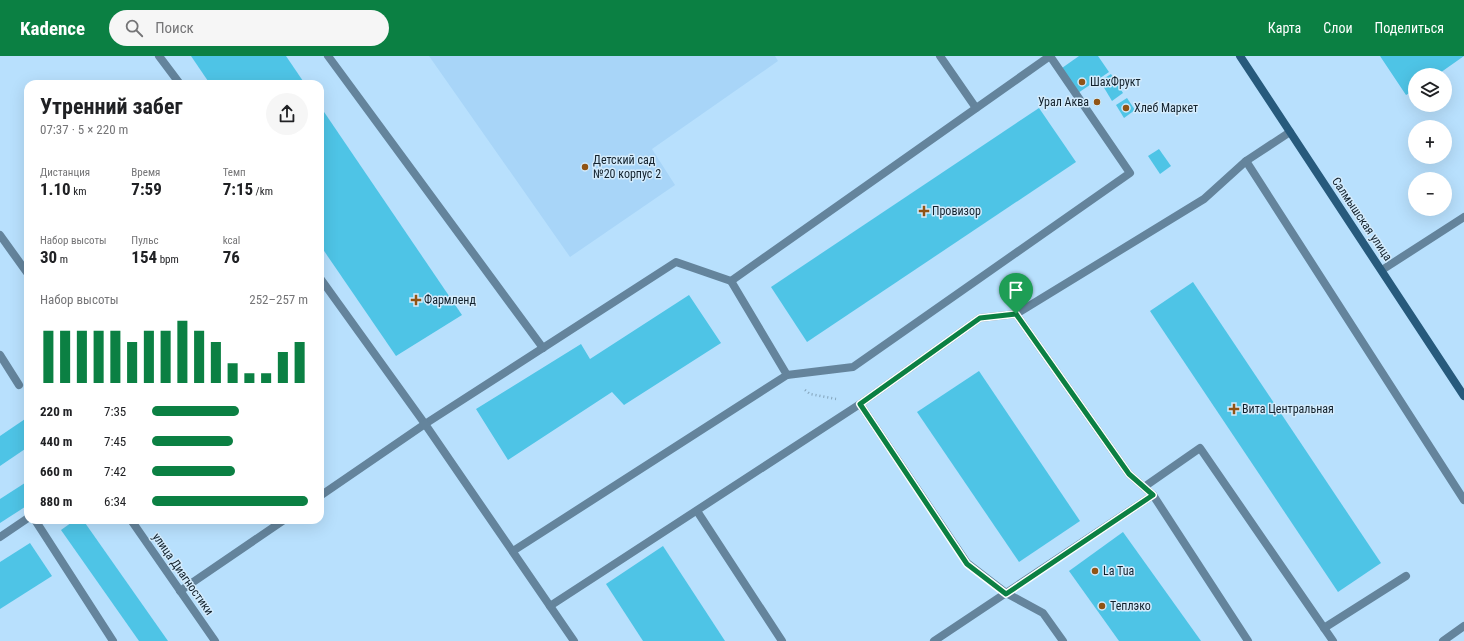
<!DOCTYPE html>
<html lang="ru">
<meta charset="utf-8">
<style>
:root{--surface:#fff;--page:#f6f6f6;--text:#202124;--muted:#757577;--accent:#0b8043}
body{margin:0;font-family:"Roboto Condensed",sans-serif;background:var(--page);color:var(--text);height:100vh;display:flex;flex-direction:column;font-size:15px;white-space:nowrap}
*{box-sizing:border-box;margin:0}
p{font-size:13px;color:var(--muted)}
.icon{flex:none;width:22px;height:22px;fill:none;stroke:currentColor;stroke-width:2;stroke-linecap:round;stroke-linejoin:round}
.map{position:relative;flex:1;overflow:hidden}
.details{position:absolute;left:24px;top:24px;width:300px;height:444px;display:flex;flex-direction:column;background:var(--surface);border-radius:12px;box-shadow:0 4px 16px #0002}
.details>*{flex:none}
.controls{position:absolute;left:1408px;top:12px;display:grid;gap:8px}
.controls a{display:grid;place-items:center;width:44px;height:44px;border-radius:50%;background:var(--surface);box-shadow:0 4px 16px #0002;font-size:20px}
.pin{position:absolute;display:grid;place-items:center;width:34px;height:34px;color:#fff;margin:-41px -17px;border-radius:50% 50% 50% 0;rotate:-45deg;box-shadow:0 0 4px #0007}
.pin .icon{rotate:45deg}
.round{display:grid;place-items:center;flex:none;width:42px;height:42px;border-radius:21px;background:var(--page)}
.head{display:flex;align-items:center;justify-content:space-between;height:68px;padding:0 16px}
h1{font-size:22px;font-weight:700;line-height:30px}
.figures{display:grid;grid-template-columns:repeat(3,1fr);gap:6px;height:68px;padding:4px 16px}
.figures div{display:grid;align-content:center}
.figures b{font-size:17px;font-weight:700}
.figures small{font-size:11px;font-weight:400}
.figures p{font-size:11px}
.chart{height:112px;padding:8px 16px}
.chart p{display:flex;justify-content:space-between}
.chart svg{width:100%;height:72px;margin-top:4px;stroke:var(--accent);stroke-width:6}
ul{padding:0 16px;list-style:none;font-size:13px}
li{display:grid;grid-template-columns:64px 48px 1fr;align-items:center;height:30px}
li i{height:10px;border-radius:5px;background:var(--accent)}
header{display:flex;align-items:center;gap:24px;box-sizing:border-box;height:56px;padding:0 20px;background:var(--accent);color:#fff}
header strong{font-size:19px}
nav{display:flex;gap:22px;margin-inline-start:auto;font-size:14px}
.search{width:280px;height:36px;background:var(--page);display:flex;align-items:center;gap:10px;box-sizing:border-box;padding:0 14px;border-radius:22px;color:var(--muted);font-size:15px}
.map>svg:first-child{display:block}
.built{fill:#a8d5f8}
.building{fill:#4ec4e6}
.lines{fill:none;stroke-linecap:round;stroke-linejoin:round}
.path{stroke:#82a2b9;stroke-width:2.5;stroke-dasharray:1 3;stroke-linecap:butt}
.service{stroke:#64849c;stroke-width:8}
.minor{stroke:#64849c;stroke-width:8}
.tertiary{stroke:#64849c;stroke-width:8}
.secondary{stroke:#275a7c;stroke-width:8}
.route-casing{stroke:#fff;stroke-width:8}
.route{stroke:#0b8043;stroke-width:5}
.poi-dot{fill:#905415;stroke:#d3ebfc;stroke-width:1.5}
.labels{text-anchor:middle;stroke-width:3;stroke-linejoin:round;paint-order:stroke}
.poi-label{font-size:12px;fill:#12212c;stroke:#d3ebfc;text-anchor:start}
.street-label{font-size:12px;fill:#12212c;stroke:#d3ebfc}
</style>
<header>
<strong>Kadence</strong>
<div class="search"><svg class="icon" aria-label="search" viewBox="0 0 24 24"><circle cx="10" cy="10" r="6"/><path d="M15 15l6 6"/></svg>Поиск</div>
<nav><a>Карта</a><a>Слои</a><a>Поделиться</a></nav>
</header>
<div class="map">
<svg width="1464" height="585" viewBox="0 0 1464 585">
<rect width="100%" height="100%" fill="#b8e0fd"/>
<path class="built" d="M429 0H775L778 5 652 93 675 129 570 201Z"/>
<g class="building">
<path d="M191 0H286L305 28H210Z"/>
<path d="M1079 0H1098L1109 16 1078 37 1062 12Z"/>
<path d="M1380 0H1464L1437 19H1415V34L1406 39Z"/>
<path d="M1111 18 1123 37 1112 45 1100 25Z"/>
<circle cx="1097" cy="46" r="4.5"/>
<path d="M1127 42 1135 54 1124 62 1116 49Z"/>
<path d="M320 50 462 259 396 300 320 189Z"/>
<path d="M1039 52 1076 106 807 286 771 231Z"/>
<path d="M1159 93 1171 110 1160 118 1148 100Z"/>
<path d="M1193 226 1381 507 1338 536 1150 255Z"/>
<path d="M689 239 721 287 624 349 612 336 508 404 476 353 581 288 590 303Z"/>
<path d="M979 315 1080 465 1019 506 917 356Z"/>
<path d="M28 361V391L0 410V380Z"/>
<path d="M28 425V449L0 467V443Z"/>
<path d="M75 464H83L168 585H139L61 474Z"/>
<path d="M1123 476 1201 585H1119L1069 515Z"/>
<path d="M30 487 52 520 0 553V506Z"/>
<path d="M663 490 725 585H643L606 528Z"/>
</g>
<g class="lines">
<path class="path" d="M805 334 810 338 836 343"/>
<g class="service">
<path d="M159 0 180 28"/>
<path d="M328 0 543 292"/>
<path d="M940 0 976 52"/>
<path d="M1246 105 1464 444"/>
<path d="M1382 214 1464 161"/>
<path d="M320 222 425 368 676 206 731 225 1050 0"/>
<path d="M1016 258 1204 143 1246 105 1290 76"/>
<path d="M0 299 19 329"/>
<path d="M787 319 853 311 1130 117 1050 0"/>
<path d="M860 348 967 507 1006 537 1153 439"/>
<path d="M1144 431 1200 392 1333 585"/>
<path d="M320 440 425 368 574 585"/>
<path d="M697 455 782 585"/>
<path d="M35 464 113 585"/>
<path d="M0 481 28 462"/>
<path d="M513 495 787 319 731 225"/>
<path d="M180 535 284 464"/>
<path d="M550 550 860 348 980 262 1016 258 1129 418 1153 439 1248 585"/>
<path d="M1324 572 1406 520"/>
<path d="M934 585 1006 537 1043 557 1063 585"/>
</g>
<g class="minor">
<path d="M0 179 28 218"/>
<path d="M131 464 215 585"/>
</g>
<path class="tertiary" d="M1443 585 1464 570"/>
<path class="secondary" d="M1240 0 1464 340"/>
</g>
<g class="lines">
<g class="route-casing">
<path id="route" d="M1016 258 1129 418 1153 439 1006 538 967 508 860 348 980 262Z"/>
</g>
<use href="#route" class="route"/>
</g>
<g class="poi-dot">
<circle cx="1082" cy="26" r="4"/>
<circle cx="1097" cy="46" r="4"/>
<circle cx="1126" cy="52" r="4"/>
<circle cx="585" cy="111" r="4"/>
<path d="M922 149h4v4h4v4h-4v4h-4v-4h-4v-4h4z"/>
<path d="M414 238h4v4h4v4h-4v4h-4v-4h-4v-4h4z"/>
<path d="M1232 347h4v4h4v4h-4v4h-4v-4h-4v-4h4z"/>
<circle cx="1095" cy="515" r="4"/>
<circle cx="1102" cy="550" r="4"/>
</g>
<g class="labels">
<g class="poi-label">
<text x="1090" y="30">ШахФрукт</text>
<text x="1089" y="50" text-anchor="end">Урал Аква</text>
<text x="1134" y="56">Хлеб Маркет</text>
<text x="593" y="108">Детский сад<tspan x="593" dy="14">№20 корпус 2</tspan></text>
<text x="932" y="159">Провизор</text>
<text x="424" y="248">Фармленд</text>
<text x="1242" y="357">Вита Центральная</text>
<text x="1103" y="519">La Tua</text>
<text x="1110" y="554">Теплэко</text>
</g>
<g class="street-label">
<text transform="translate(1362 163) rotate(56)" y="4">Салмышская улица</text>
<text transform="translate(183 518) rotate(55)" y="4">улица Диагностики</text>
</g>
</g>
</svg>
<div class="controls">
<a><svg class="icon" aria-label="layers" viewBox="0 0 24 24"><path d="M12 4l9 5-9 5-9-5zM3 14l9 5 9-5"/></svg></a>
<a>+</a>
<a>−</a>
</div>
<div class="pin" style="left:1016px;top:258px;background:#1e9e55"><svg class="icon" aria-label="arrive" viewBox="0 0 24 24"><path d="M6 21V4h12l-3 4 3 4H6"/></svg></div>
<section class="details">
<div class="head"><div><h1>Утренний забег</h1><p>07:37 · 5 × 220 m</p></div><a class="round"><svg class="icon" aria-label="share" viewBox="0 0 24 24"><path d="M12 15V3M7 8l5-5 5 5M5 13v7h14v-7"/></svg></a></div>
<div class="figures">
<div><p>Дистанция</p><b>1.10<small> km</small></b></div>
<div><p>Время</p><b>7:59</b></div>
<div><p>Темп</p><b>7:15<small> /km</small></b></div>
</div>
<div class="figures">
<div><p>Набор высоты</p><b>30<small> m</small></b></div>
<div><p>Пульс</p><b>154<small> bpm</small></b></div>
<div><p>kcal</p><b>76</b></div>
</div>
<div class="chart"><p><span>Набор высоты</span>252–257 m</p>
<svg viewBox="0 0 160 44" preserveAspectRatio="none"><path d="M5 44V12M15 44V12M25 44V12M35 44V12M45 44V12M55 44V19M65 44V12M75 44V12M85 44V6M95 44V12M105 44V19M115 44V32M125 44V38M135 44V38M145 44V25M155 44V19"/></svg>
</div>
<ul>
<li><b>220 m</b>7:35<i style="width:56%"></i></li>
<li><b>440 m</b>7:45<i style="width:52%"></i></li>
<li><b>660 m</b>7:42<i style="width:53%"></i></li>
<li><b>880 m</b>6:34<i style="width:100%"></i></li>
</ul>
</section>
</div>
